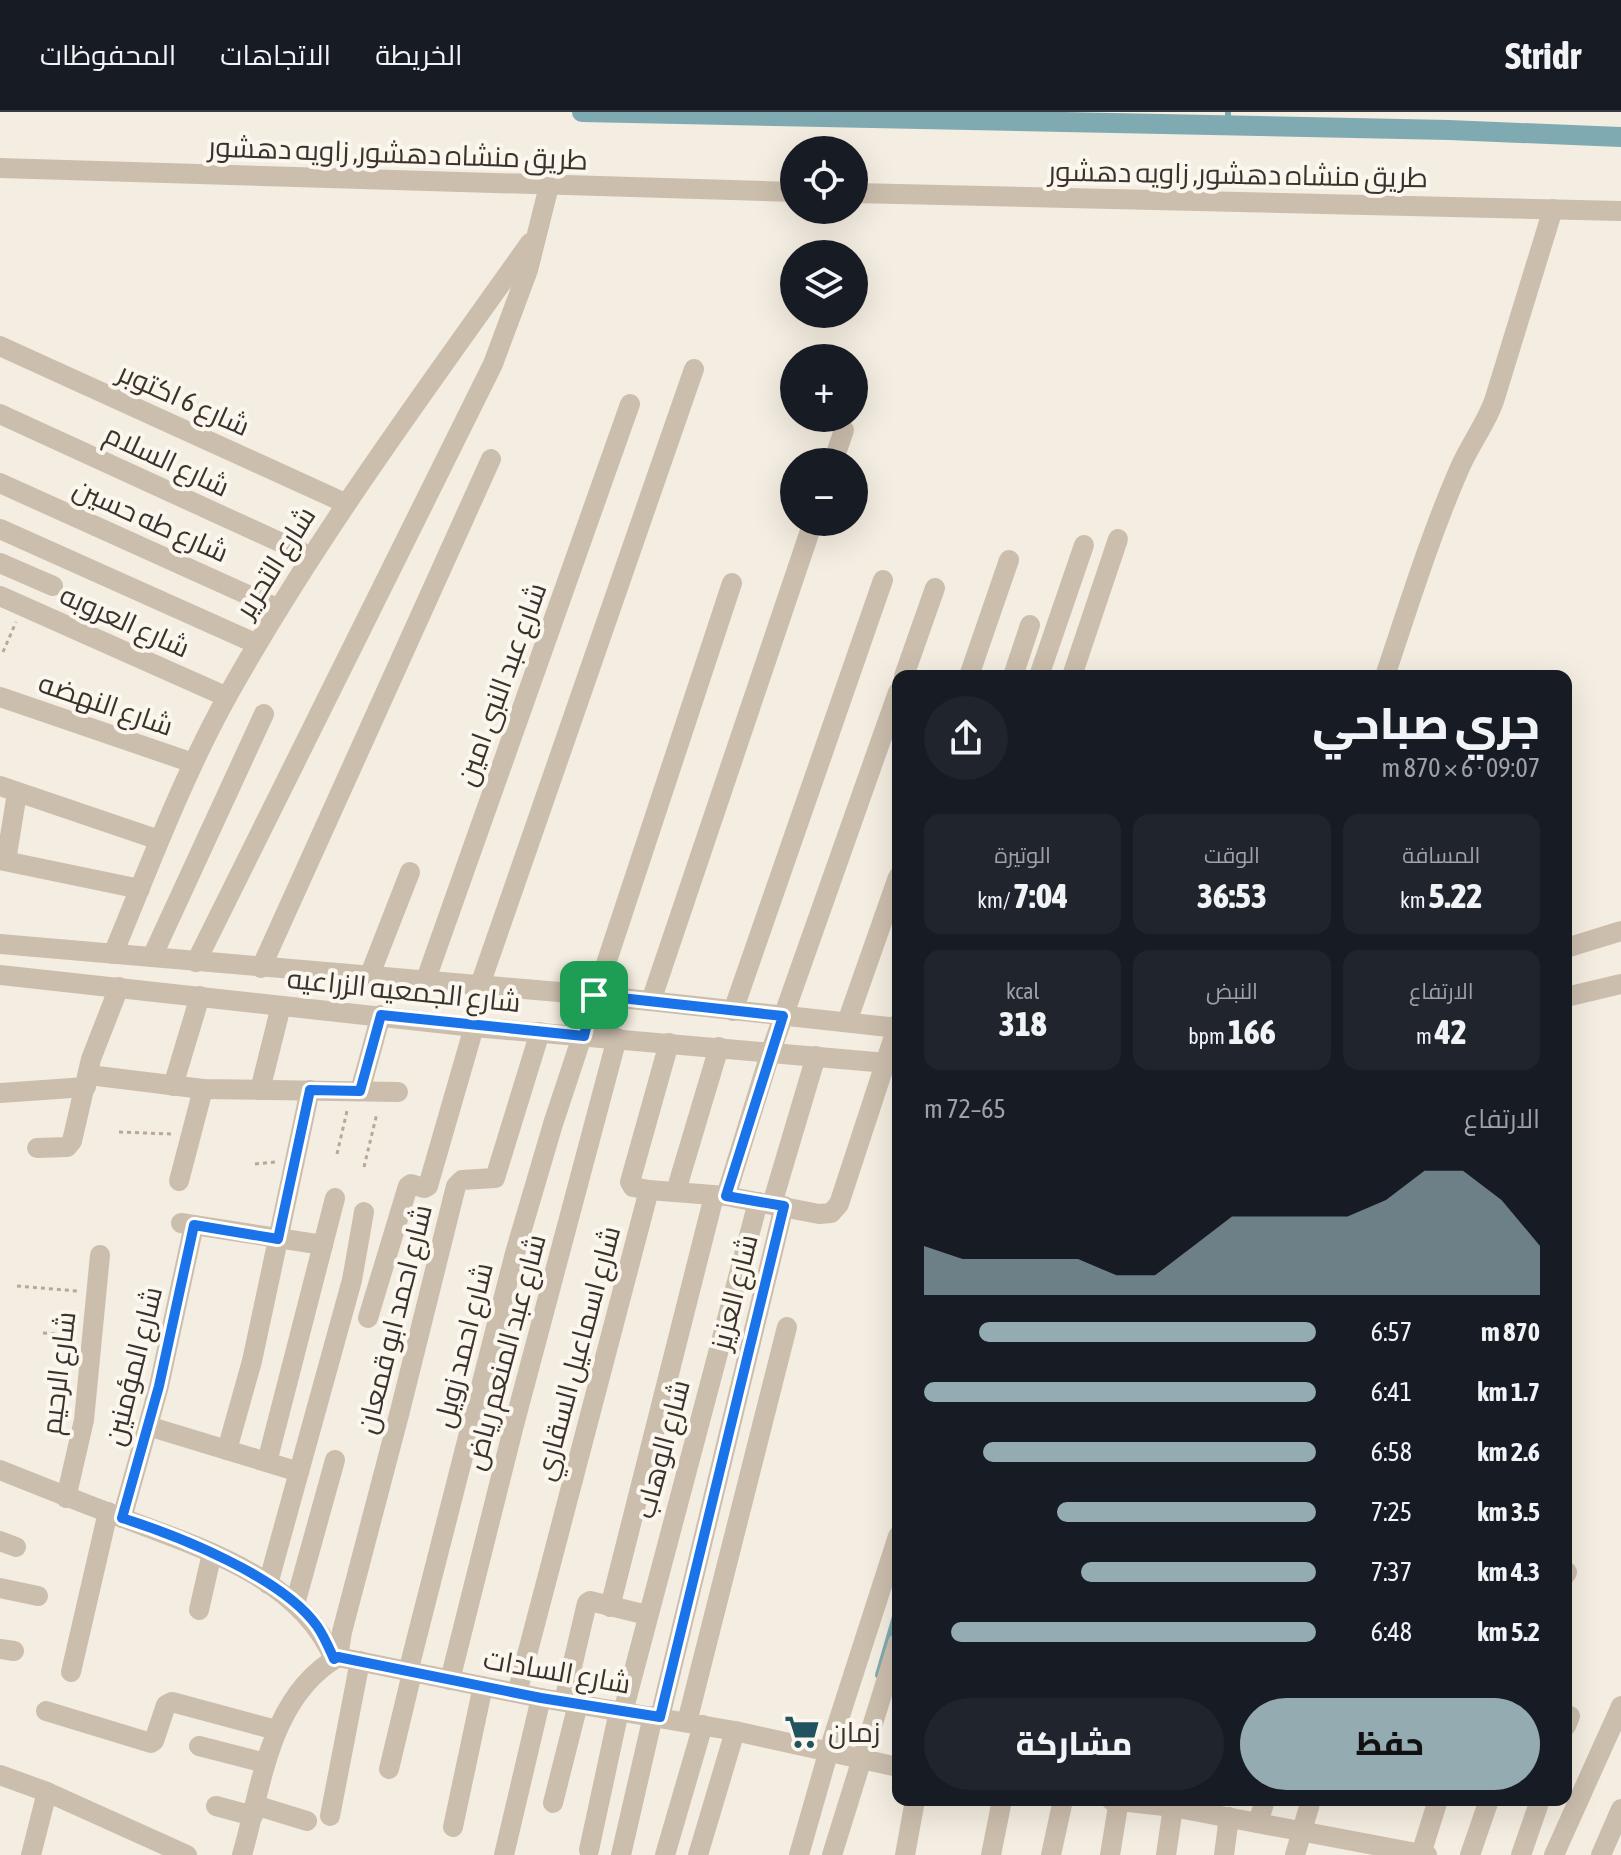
<!DOCTYPE html>
<html lang="ar">
<meta charset="utf-8">
<style>
:root{--surface:#171b24;--page:#20242c;--text:#f1f3f6;--muted:#9ea1a6;--line:#363941;--accent:#93abb1}
body{margin:0;font-family:"Asap Condensed",Cairo,sans-serif;background:var(--page);color:var(--text);direction:rtl;height:100vh;display:flex;flex-direction:column;font-size:30px;white-space:nowrap}
*{box-sizing:border-box;margin:0}
p{font-size:26px;color:var(--muted)}
.icon{flex:none;width:44px;height:44px;fill:none;stroke:currentColor;stroke-width:2;stroke-linecap:round;stroke-linejoin:round}
.map{position:relative;flex:1;overflow:hidden;direction:ltr}
.details{position:absolute;left:892px;top:558px;width:680px;height:1136px;display:flex;flex-direction:column;background:var(--surface);border-radius:16px;box-shadow:0 8px 32px #0002;direction:rtl}
.details>*{flex:none}
.controls{position:absolute;left:780px;top:24px;display:grid;gap:16px}
.controls a{display:grid;place-items:center;width:88px;height:88px;border-radius:50%;background:var(--surface);box-shadow:0 8px 32px #0002;font-size:40px}
.pin{position:absolute;display:grid;place-items:center;width:68px;height:68px;color:#fff;margin:-34px;border-radius:16px;box-shadow:0 4px 12px #0006}
.round{display:grid;place-items:center;flex:none;width:84px;height:84px;border-radius:42px;background:var(--page)}
.head{display:flex;align-items:center;justify-content:space-between;height:136px;padding:0 32px}
h1{font-size:44px;font-weight:800;line-height:60px}
.figures{display:grid;grid-template-columns:repeat(3,1fr);gap:12px;height:136px;padding:8px 32px}
.figures div{display:grid;align-content:center;border-radius:16px;background:var(--page);text-align:center}
.figures b{font-size:34px;font-weight:800}
.figures small{font-size:22px;font-weight:400}
.figures p{font-size:22px}
.chart{height:224px;padding:16px 32px}
.chart p{display:flex;justify-content:space-between}
.chart svg{width:100%;height:144px;margin-top:8px;fill:var(--accent);opacity:.7}
.action{display:flex;gap:16px;margin-top:auto;padding:16px 32px}
.action a{flex:1;height:92px;border-radius:48px;background:var(--accent);color:#111;font-size:32px;font-weight:800;line-height:92px;text-align:center}
.action a+a{background:var(--page);color:var(--text)}
ul{padding:0 32px;list-style:none;font-size:26px}
li{display:grid;grid-template-columns:128px 96px 1fr;align-items:center;height:60px}
li i{height:20px;border-radius:10px;background:var(--accent)}
header{display:flex;align-items:center;gap:48px;box-sizing:border-box;height:112px;padding:0 40px;background:var(--surface);border-bottom:2px solid var(--line)}
header strong{font-size:38px}
nav{display:flex;gap:44px;margin-inline-start:auto;font-size:28px}
.map>svg:first-child{display:block}
.lines{fill:none;stroke-linecap:round;stroke-linejoin:round}
.stream{stroke:#80aab1;stroke-width:6}
.canal{stroke:#80aab1;stroke-width:20}
.path{stroke:#b8a997;stroke-width:3;stroke-dasharray:4 4;stroke-linecap:butt}
.minor{stroke:#ccbead;stroke-width:20}
.route-casing{stroke:#fff;stroke-width:16}
.route{stroke:#1a73e8;stroke-width:10}
.labels{text-anchor:middle;stroke-width:8;stroke-linejoin:round;paint-order:stroke}
.street-label{font-size:28px;fill:#3b322b;stroke:#fbf6ee}
.poi-label{font-size:28px;fill:#3b322b;stroke:#fbf6ee;text-anchor:start}
</style>
<header>
<strong>Stridr</strong>
<nav><a>الخريطة</a><a>الاتجاهات</a><a>المحفوظات</a></nav>
</header>
<div class="map">
<svg width="1621" height="1743" viewBox="0 0 1621 1743">
<rect width="100%" height="100%" fill="#f4ede1"/>
<g class="lines">
<g class="stream">
<path d="M1228 14V0"/>
<path d="M878 1563 898 1494"/>
</g>
<path class="canal" d="M582 0 1449 18 1621 25"/>
<g class="path">
<path d="M3 540 16 510"/>
<path d="M119 1020 171 1022"/>
<path d="M337 1042 347 999"/>
<path d="M255 1052 275 1050"/>
<path d="M364 1055 377 1001"/>
<path d="M17 1174 77 1179"/>
<path d="M43 1221 75 1223"/>
</g>
<g class="minor">
<path d="M0 56 794 80"/>
<path d="M854 81 1621 99"/>
<path d="M0 234 345 391"/>
<path d="M0 302 310 444"/>
<path d="M833 350 844 318"/>
<path d="M0 371 279 497"/>
<path d="M0 417 257 532"/>
<path d="M0 451 53 474"/>
<path d="M0 484 227 585"/>
<path d="M904 564 935 476"/>
<path d="M969 564 1009 448"/>
<path d="M1013 564 1030 513"/>
<path d="M1039 564 1084 433"/>
<path d="M1072 564 1118 427"/>
<path d="M1385 564C1408 496 1429 427 1458 360 1468 335 1485 314 1494 289L1553 97"/>
<path d="M0 585 193 651"/>
<path d="M0 674 159 728"/>
<path d="M0 748 140 777"/>
<path d="M6 749 17 681"/>
<path d="M0 832 594 883 898 916"/>
<path d="M1566 836 1621 819"/>
<path d="M113 842C149 755 182 666 228 583 317 424 425 279 530 131"/>
<path d="M152 845 264 602"/>
<path d="M196 850 493 252 528 158 549 74"/>
<path d="M261 856 491 347"/>
<path d="M0 863 474 915 898 952"/>
<path d="M369 865 410 760"/>
<path d="M425 870 630 292"/>
<path d="M480 873 694 257"/>
<path d="M1566 885 1621 872"/>
<path d="M651 889 813 410"/>
<path d="M733 899 883 468"/>
<path d="M847 910 898 765"/>
<path d="M89 963 203 977 398 980"/>
<path d="M173 974 200 884"/>
<path d="M260 978 281 894"/>
<path d="M360 979 381 903"/>
<path d="M0 981 86 975"/>
<path d="M37 1036 67 1035 72 1029 91 947 119 875"/>
<path d="M179 1069 203 977"/>
<path d="M649 1078 726 1084 819 1102 831 1101 839 1092 898 912"/>
<path d="M676 1079 719 935"/>
<path d="M726 1084 771 939 898 580"/>
<path d="M772 1092 816 944"/>
<path d="M181 1111 323 1133"/>
<path d="M368 1206 408 1074 411 1072 424 1076 428 1074 474 915"/>
<path d="M148 1314 299 1360"/>
<path d="M227 1338 252 1249 310 978"/>
<path d="M267 1350 335 1086"/>
<path d="M0 1358C40 1374 80 1390 120 1405 198 1435 299 1464 334 1547"/>
<path d="M66 1386 84 1308 100 1143"/>
<path d="M122 1406 159 1274 194 1113"/>
<path d="M0 1429 16 1435"/>
<path d="M1566 1462 1567 1460"/>
<path d="M268 1472 352 1168 364 1100"/>
<path d="M0 1476 38 1484"/>
<path d="M295 1492 335 1348"/>
<path d="M610 1495 714 1084"/>
<path d="M199 1498 212 1441"/>
<path d="M0 1537 14 1539"/>
<path d="M338 1545 342 1520 400 1299 456 1074 462 1068 495 1066 540 920"/>
<path d="M71 1560 108 1400"/>
<path d="M408 1560 515 1141 553 1012 732 471"/>
<path d="M450 1568 514 1313 617 926"/>
<path d="M517 1581 649 1078 633 1075 630 1070 669 931"/>
<path d="M564 1589 587 1491 590 1489 647 1503"/>
<path d="M46 1599 151 1631 154 1629 166 1593 172 1590 276 1618"/>
<path d="M623 1600 758 1090"/>
<path d="M660 1605 784 1094"/>
<path d="M687 1610 787 1215"/>
<path d="M1566 1614 1570 1604"/>
<path d="M199 1634 265 1651"/>
<path d="M389 1657 412 1561"/>
<path d="M0 1663 47 1680 187 1743"/>
<path d="M1111 1688 1173 1695 1427 1743"/>
<path d="M553 1691 578 1592"/>
<path d="M255 1693 307 1709"/>
<path d="M216 1694 253 1704"/>
<path d="M330 1704 360 1549"/>
<path d="M1258 1711 1265 1688"/>
<path d="M453 1715 483 1574"/>
<path d="M589 1738 619 1599"/>
<path d="M1421 1742 1438 1688"/>
<path d="M31 1743 47 1680"/>
<path d="M242 1743C262 1674 269 1585 338 1545L541 1586 735 1619 898 1655"/>
<path d="M504 1743 541 1586"/>
<path d="M621 1743 653 1604"/>
<path d="M665 1743 703 1613"/>
<path d="M698 1743 735 1619"/>
<path d="M799 1743 829 1638 898 1424"/>
<path d="M832 1743 898 1531"/>
<path d="M905 1743 915 1688"/>
<path d="M991 1743 1002 1688"/>
<path d="M1051 1743 1063 1688"/>
<path d="M1110 1743 1119 1688"/>
<path d="M1166 1743 1173 1695"/>
<path d="M1224 1743 1229 1705"/>
<path d="M1295 1743 1311 1688"/>
<path d="M1470 1743 1489 1688"/>
<path d="M1521 1743 1540 1688"/>
<path d="M1554 1743 1621 1594"/>
<path d="M1601 1743 1621 1697"/>
</g>
</g>
<g class="lines">
<g class="route-casing">
<path id="route" d="M594 883 783 904 726 1084 784 1094 660 1605 541 1586 338 1545 334 1547C329 1536 324 1524 317 1514 282 1465 179 1424 122 1406L159 1274 194 1113 278 1127 310 978 360 979 381 903 584 924Z"/>
</g>
<use href="#route" class="route"/>
</g>
<defs>
<g id="supermarket-bare" transform="scale(2.76)"><path d="M-6-5.5h2.5l.6 2H6L4.5 2H-2.5L-4.4-4H-6ZM-1.5 3.2a1.3 1.3 0 1 0 .1 0ZM3 3.2a1.3 1.3 0 1 0 .1 0Z" fill="#20535d" stroke="#fbf6ee" stroke-width="2.5" paint-order="stroke"/></g>
</defs>
<g fill-rule="evenodd">
<use href="#supermarket-bare" x="802" y="1620"/>
</g>
<g class="labels">
<g class="street-label">
<text transform="translate(398 41) rotate(2)" y="10">طريق منشاه دهشور, زاويه دهشور</text>
<text transform="translate(1238 62) rotate(1)" y="10">طريق منشاه دهشور, زاويه دهشور</text>
<text transform="translate(184 287) rotate(24)" y="10">شارع 6 اكتوبر</text>
<text transform="translate(167 348) rotate(25)" y="10">شارع السلام</text>
<text transform="translate(151 408) rotate(24)" y="10">شارع طه حسين</text>
<text transform="translate(275 450) rotate(-58)" y="10">شارع التحرير</text>
<text transform="translate(125 509) rotate(24)" y="10">شارع العروبه</text>
<text transform="translate(501 572) rotate(-70)" y="10">شارع عبد النبى امين</text>
<text transform="translate(106 592) rotate(19)" y="10">شارع النهضه</text>
<text transform="translate(404 878) rotate(6)" y="10">شارع الجمعيه الزراعيه</text>
<text transform="translate(734 1180) rotate(-76)" y="10">شارع العزيز</text>
<text transform="translate(394 1207) rotate(-76)" y="10">شارع احمد ابو قمعان</text>
<text transform="translate(463 1233) rotate(-76)" y="10">شارع احمد زويل</text>
<text transform="translate(505 1240) rotate(-75)" y="10">شارع عبد المنعم رياض</text>
<text transform="translate(577 1241) rotate(-75)" y="10">شارع اسماعيل السقاري</text>
<text transform="translate(133 1254) rotate(-76)" y="10">شارع المؤمنين</text>
<text transform="translate(58 1261) rotate(-83)" y="10">شارع الرحيم</text>
<text transform="translate(662 1337) rotate(-75)" y="10">شارع الوهاب</text>
<text transform="translate(557 1559) rotate(10)" y="10">شارع السادات</text>
</g>
<g class="poi-label">
<text x="828" y="1630">زمان</text>
</g>
</g>
</svg>
<div class="controls">
<a><svg class="icon" aria-label="locate" viewBox="0 0 24 24"><circle cx="12" cy="12" r="6"/><path d="M12 2v4M12 18v4M2 12h4M18 12h4"/></svg></a>
<a><svg class="icon" aria-label="layers" viewBox="0 0 24 24"><path d="M12 4l9 5-9 5-9-5zM3 14l9 5 9-5"/></svg></a>
<a>+</a>
<a>−</a>
</div>
<div class="pin" style="left:594px;top:883px;background:#1e9e55"><svg class="icon" aria-label="arrive" viewBox="0 0 24 24"><path d="M6 21V4h12l-3 4 3 4H6"/></svg></div>
<section class="details">
<div class="head"><div><h1>جري صباحي</h1><p>09:07 · 6 × 870 m</p></div><a class="round"><svg class="icon" aria-label="share" viewBox="0 0 24 24"><path d="M12 15V3M7 8l5-5 5 5M5 13v7h14v-7"/></svg></a></div>
<div class="figures">
<div><p>المسافة</p><b>5.22<small> km</small></b></div>
<div><p>الوقت</p><b>36:53</b></div>
<div><p>الوتيرة</p><b>7:04<small> /km</small></b></div>
</div>
<div class="figures">
<div><p>الارتفاع</p><b>42<small> m</small></b></div>
<div><p>النبض</p><b>166<small> bpm</small></b></div>
<div><p>kcal</p><b>318</b></div>
</div>
<div class="chart"><p><span>الارتفاع</span>65–72 m</p>
<svg viewBox="0 0 160 44" preserveAspectRatio="none"><path d="M0 44V29L10 33L20 33L30 33L40 33L50 38L60 38L70 29L80 20L90 20L100 20L110 20L120 15L130 6L140 6L150 15L160 29V44z"/></svg>
</div>
<ul>
<li><b>870 m</b>6:57<i style="width:86%"></i></li>
<li><b>1.7 km</b>6:41<i style="width:100%"></i></li>
<li><b>2.6 km</b>6:58<i style="width:85%"></i></li>
<li><b>3.5 km</b>7:25<i style="width:66%"></i></li>
<li><b>4.3 km</b>7:37<i style="width:60%"></i></li>
<li><b>5.2 km</b>6:48<i style="width:93%"></i></li>
</ul>
<div class="action"><a>حفظ</a><a>مشاركة</a></div>
</section>
</div>
